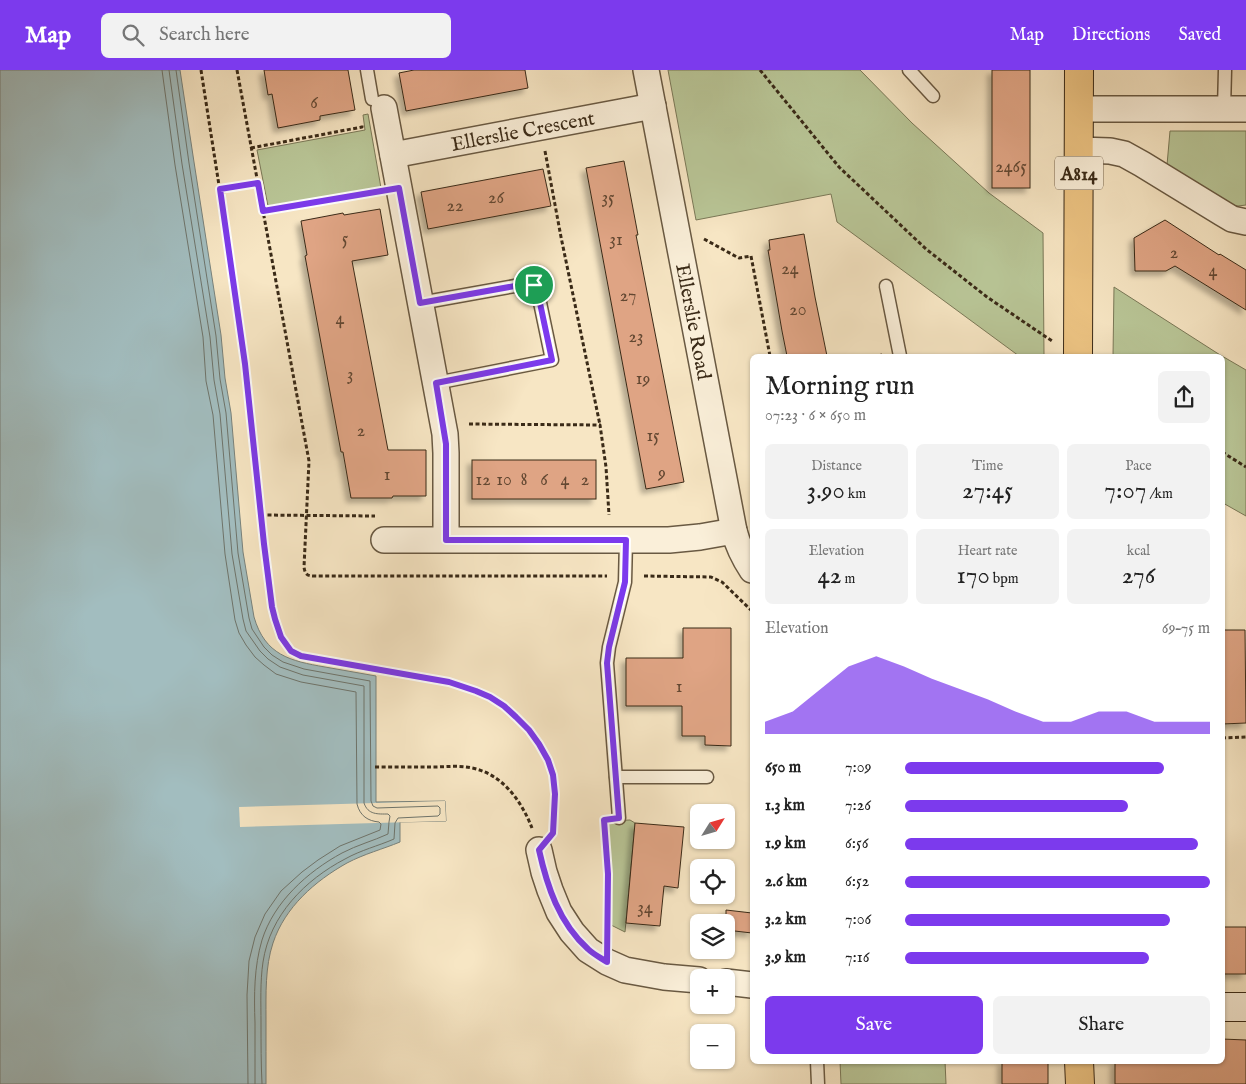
<!DOCTYPE html>
<meta charset="utf-8">
<style>
:root{--surface:#fff;--page:#f2f2f2;--text:#222;--muted:#767676;--accent:#7c3aed}
body{margin:0;font-family:"IM FELL English",serif;background:var(--page);color:var(--text);height:100vh;display:flex;flex-direction:column;font-size:19px;white-space:nowrap}
*{box-sizing:border-box;margin:0}
p{font-size:16px;color:var(--muted)}
.icon{flex:none;width:28px;height:28px;fill:none;stroke:currentColor;stroke-width:2;stroke-linecap:round;stroke-linejoin:round}
.map{position:relative;flex:1;overflow:hidden}
.sheet{position:absolute;left:750px;top:284px;width:475px;height:710px;display:flex;flex-direction:column;background:var(--surface);border-radius:8px;box-shadow:0 1px 4px #0004}
.sheet>*{flex:none}
.needle{width:32px;rotate:53deg}
.controls{position:absolute;left:690px;top:734px;display:grid;gap:10px}
.controls a{display:grid;place-items:center;width:45px;height:45px;border-radius:8px;background:var(--surface);box-shadow:0 1px 4px #0004;font-size:25px}
.pin{position:absolute;display:grid;place-items:center;width:42px;height:42px;color:#fff;margin:-21px;border:2px solid #fff;border-radius:50%;box-shadow:0 1px 5px #0007}
.round{display:grid;place-items:center;flex:none;width:52px;height:52px;border-radius:8px;background:var(--page)}
.overview{display:flex;align-items:center;justify-content:space-between;height:85px;padding:0 15px}
h1{font-size:28px;font-weight:600;line-height:38px}
.metrics{display:grid;grid-template-columns:repeat(3,1fr);gap:8px;height:85px;padding:5px 15px}
.metrics div{display:grid;align-content:center;border-radius:8px;background:var(--page);text-align:center}
.metrics b{font-size:25px;font-weight:600}
.metrics small{font-size:14px;font-weight:400}
.metrics p{font-size:14px}
.chart{height:140px;padding:10px 15px}
.chart p{display:flex;justify-content:space-between}
.chart svg{width:100%;height:90px;margin-top:5px;fill:var(--accent);opacity:.7}
.primary-button{display:flex;gap:10px;margin-top:auto;padding:10px 15px}
.primary-button a{flex:1;height:58px;border-radius:8px;background:var(--accent);color:#fff;font-size:20px;font-weight:600;line-height:58px;text-align:center}
.primary-button a+a{background:var(--page);color:var(--text)}
ul{padding:0 15px;list-style:none;font-size:16px}
li{display:grid;grid-template-columns:80px 60px 1fr;align-items:center;height:38px}
li i{height:12px;border-radius:6px;background:var(--accent)}
header{display:flex;align-items:center;gap:30px;box-sizing:border-box;height:70px;padding:0 25px;background:var(--accent);color:#fff}
header strong{font-size:24px}
nav{display:flex;gap:28px;margin-inline-start:auto;font-size:18px}
.search{width:350px;height:45px;background:var(--page);display:flex;align-items:center;gap:12px;box-sizing:border-box;padding:0 18px;border-radius:8px;color:var(--muted);font-size:19px}
.map>svg:first-child{display:block}
.green{fill:#b9c697;stroke:#7a7857}
.water{fill:#a2bdbf;stroke:#78827c}
.pier{fill:#f7e6c4}
.lines{fill:none;stroke-linecap:round;stroke-linejoin:round}
.shore{stroke:#6e746b;stroke-width:1}
.building{fill:#dfa484;stroke:#3a2a17;filter:url(#shadow)}
.lane-casing{stroke:#695942;stroke-width:15}
.street-casing{stroke:#695942;stroke-width:28}
.secondary-casing{stroke:#3a2a17;stroke-width:30}
.primary-casing{stroke:#3a2a17;stroke-width:30}
.path{stroke:#3a2a17;stroke-width:3;stroke-dasharray:4 2.5;stroke-linecap:butt}
.lane{stroke:#faefd9;stroke-width:12}
.street{stroke:#faefd9;stroke-width:25}
.secondary{stroke:#faefd9;stroke-width:28}
.primary{stroke:#ecc382;stroke-width:28}
.route-casing{stroke:#fff;stroke-width:10}
.route{stroke:#7c3aed;stroke-width:6}
.labels{text-anchor:middle;stroke-width:5;stroke-linejoin:round;paint-order:stroke}
.number-label{font-size:18px;fill:#634832}
.shield{fill:#faefd9;stroke:#746551;stroke-width:1}
.shield-label{font-size:19px;font-weight:bold;fill:#3a2a17}
.street-label{font-size:20px;fill:#3a2a17;stroke:#faefd9}
</style>
<header>
<strong>Map</strong>
<div class="search"><svg class="icon" aria-label="search" viewBox="0 0 24 24"><circle cx="10" cy="10" r="6"/><path d="M15 15l6 6"/></svg>Search here</div>
<nav><a>Map</a><a>Directions</a><a>Saved</a></nav>
</header>
<div class="map">
<svg width="1246" height="1014" viewBox="0 0 1246 1014">
<defs>
<filter id="shadow"><feDropShadow dx="-4.5" dy="4.5" stdDeviation="2.5" flood-color="#0004"/></filter>
</defs>
<rect width="100%" height="100%" fill="#f7e6c4"/>
<filter id="stains"><feTurbulence type="fractalNoise" baseFrequency=".004" numOctaves="4"/><feColorMatrix values="0 0 0 0 .2 0 0 0 0 .09 0 0 0 0 .02 0 0 0 .5 -.17"/></filter>
<radialGradient id="worn" r=".72"><stop offset=".6" stop-color="#630" stop-opacity="0"/><stop offset="1" stop-color="#630" stop-opacity=".3"/></radialGradient>
<g class="green">
<path d="M668 0H860L912 53 989 123 1043 163 1044 286H1019L837 152 831 124 696 150Z"/>
<path d="M368 44 381 118 268 136 257 80 365 60 363 45Z"/>
<path d="M1170 61H1246V135L1238 136 1232 135 1167 95Z"/>
<path d="M1114 217 1217 283 1222 286H1113Z"/>
<path d="M1222 286 1246 300V446L1223 433Z"/>
<path d="M630 750 635 753 625 862 611 855 612 809 608 751Z"/>
<path d="M840 991H945L946 1014H841Z"/>
</g>
<path class="water" d="M0 0H180L194 92 221 265 225 308 231 343 243 482 254 547C265 585 290 591 325 597 342 600 359 603 376 606V732L445 731 446 751 400 752V772C383 779 364 784 347 793 315 811 285 837 273 873 265 897 266 924 266 949 266 971 266 992 266 1014H0Z"/>
<path class="pier" d="M445 731 446 751 240 757 239 737Z"/>
<g class="lines">
<g class="shore">
<path d="M162 0 175 95 203 267 206 311 213 345 225 484 235 550 239 563 246 575 255 587 264 595 276 604 301 612 356 622 357 734C360 746 368 751 379 752L381 754 380 760 340 776 318 790 302 802 281 821 265 844 255 867 249 891 247 925 248 1014"/>
<path d="M169 0 182 94 210 267 214 310 220 344 232 484 243 549 246 561 260 581 268 589 280 597 303 605 364 616V733C368 745 378 744 388 744L390 746 389 752 388 764C373 771 357 775 342 783 307 802 274 832 262 870 254 897 254 925 255 953 255 973 255 994 255 1014"/>
<path d="M176 0 189 93 216 266 220 309 226 343 238 483 249 548 252 559 264 577 272 585 283 592 304 599 370 611 371 731 373 736 377 738 438 736 440 738V744L438 746 398 748 395 753 394 769C378 776 361 780 345 789 305 810 270 845 263 892 260 912 261 933 261 953 261 973 261 994 262 1014"/>
</g>
</g>
<g class="building">
<path d="M264 0H348L355 40 320 46V50L278 58 272 24 268 25Z"/>
<path d="M414 0H525L528 18 406 41 399 3Z"/>
<rect x="992" y="0" width="38" height="118"/>
<path d="M624 91 638 165H636L684 412 646 419 586 98Z"/>
<path d="M543 99 551 136 428 159 421 122Z"/>
<path d="M380 139 388 185 352 191 388 380H426V426H393L392 428H351L343 382H341L305 186 307 185 301 151 343 143 344 145Z"/>
<path d="M1165 150 1219 185 1220 184 1246 200V240L1175 196 1166 201H1135L1134 168Z"/>
<path d="M804 164 815 227 827 286H787L782 261 768 180H770L769 170Z"/>
<rect x="472" y="390" width="124" height="39"/>
<path d="M683 558H731V676L705 675V666H682V636H626V588H683Z"/>
<path d="M1222 560H1245L1246 653 1222 654Z"/>
<path d="M635 753 684 757 678 818 664 816 660 856 626 853Z"/>
<path d="M726 840 752 843V863L726 860Z"/>
<rect x="1222" y="857" width="24" height="47"/>
<path d="M1222 969 1246 970V1014H1115V991H1222Z"/>
<rect x="1002" y="991" width="46" height="23"/>
</g>
<g class="lines">
<g class="lane-casing">
<g id="lane">
<path d="M367 0 372 29"/>
<path d="M909 0 933 26"/>
<path d="M1224 39 1225 0"/>
<path d="M886 216 900 286"/>
<path d="M420 233 526 214 534 215 538 223 552 290 436 313"/>
<path d="M616 707H707"/>
<path d="M619 748 607 593 609 577 625 512 626 470"/>
<path d="M817 991 818 1014"/>
</g>
</g>
<g class="street-casing">
<g id="street">
<path id="s1" d="M646 0 734 461C738 476 744 488 752 500"/>
<path d="M384 38 445 364 446 383V469"/>
<path d="M1079 39H1246"/>
<path d="M1079 80 1110 81 1124 84 1142 94 1222 143 1232 149 1246 152"/>
<path id="s2" d="M393 85 653 36"/>
<path d="M384 470H669L700 467 734 461"/>
<path d="M539 780 544 802 550 820 559 842 572 862 588 880 607 892 625 900 664 907 699 910"/>
<path d="M726 912 752 915"/>
</g>
</g>
<g class="secondary-casing">
<path id="secondary" d="M1222 937H1246"/>
</g>
<g class="primary-casing">
<g id="primary">
<path d="M1078 286 1079 0"/>
<path d="M1079 991 1080 1014"/>
</g>
</g>
<g class="path">
<path d="M201 0C216 97 232 195 245 292 256 374 261 456 272 537 276 555 282 580 301 586 336 594 372 598 407 604 435 609 463 613 488 626 506 635 522 651 534 666 542 678 549 690 553 704 557 722 554 742 553 761"/>
<path d="M237 0 263 141"/>
<path d="M760 0 839 97 926 179 987 227 1052 271"/>
<path d="M251 78 362 57V55"/>
<path d="M545 81 561 167 600 355"/>
<path d="M220 119 258 113"/>
<path d="M375 122 263 141 309 391 304 497C305 504 307 506 314 506H607"/>
<path d="M704 169 737 187 739 188 751 186 770 286"/>
<path d="M874 286 882 285"/>
<path d="M469 354 600 355 606 397 609 445"/>
<path d="M1222 382 1246 397"/>
<path d="M261 445 375 446"/>
<path d="M644 506 711 507 722 512 752 541"/>
<path d="M1222 668 1246 667"/>
<path d="M375 697C395 697 414 697 433 697 446 697 459 695 472 698 502 704 521 730 532 758"/>
<path d="M605 761 608 804V862"/>
</g>
<use href="#lane" class="lane"/>
<use href="#street" class="street"/>
<use href="#secondary" class="secondary"/>
<use href="#primary" class="primary"/>
</g>
<g class="lines">
<g class="route-casing">
<path id="route" d="M258 113 263 141 399 118 420 233 526 214C531 213 534 215 537 219L552 290 436 313 446 374V470H626L625 512 609 577 607 593 619 748 604 750 608 804 607 892C601 888 593 884 588 879 559 853 547 816 539 780L553 763 555 724 553 705 548 690 539 674 529 660 516 647 504 636 490 627 476 621 449 612 301 586 291 581 281 567 275 549 272 537 264 474 245 294 220 119Z"/>
</g>
<use href="#route" class="route"/>
</g>
<g class="labels">
<g class="number-label">
<text x="314" y="38">6</text>
<text x="1011" y="102">2465</text>
<text x="496" y="133">26</text>
<text x="608" y="133">35</text>
<text x="455" y="141">22</text>
<text x="345" y="174">5</text>
<text x="616" y="175">31</text>
<text x="1174" y="188">2</text>
<text x="790" y="204">24</text>
<text x="1213" y="206">4</text>
<text x="628" y="231">27</text>
<text x="798" y="245">20</text>
<text x="340" y="254">4</text>
<text x="636" y="272">23</text>
<text x="350" y="310">3</text>
<text x="643" y="314">19</text>
<text x="361" y="366">2</text>
<text x="653" y="371">15</text>
<text x="662" y="408">9</text>
<text x="387" y="410">1</text>
<text x="483" y="415">12</text>
<text x="504" y="415">10</text>
<text x="524" y="415">8</text>
<text x="544" y="415">6</text>
<text x="565" y="415">4</text>
<text x="585" y="415">2</text>
<text x="679" y="622">1</text>
<text x="645" y="843">34</text>
</g>
<rect class="shield" x="1055" y="86.5" width="48" height="33" rx="4"/>
<g class="shield-label">
<text x="1079" y="110">A814</text>
</g>
<g class="street-label">
<text dy="7" stroke="none"><textPath href="#s2" startOffset="132">Ellerslie Crescent</textPath></text>
<text dy="7" stroke="none"><textPath href="#s1" startOffset="256">Ellerslie Road</textPath></text>
</g>
</g>
<rect width="100%" height="100%" filter="url(#stains)"/>
<rect width="100%" height="100%" fill="url(#worn)"/>
</svg>
<div class="controls">
<a><svg class="needle" viewBox="-14 -14 28 28"><path d="M0-13l5 13h-10z" fill="#e53935"/><path d="M0 13l5-13h-10z" fill="#767676"/></svg></a>
<a><svg class="icon" aria-label="locate" viewBox="0 0 24 24"><circle cx="12" cy="12" r="6"/><path d="M12 2v4M12 18v4M2 12h4M18 12h4"/></svg></a>
<a><svg class="icon" aria-label="layers" viewBox="0 0 24 24"><path d="M12 4l9 5-9 5-9-5zM3 14l9 5 9-5"/></svg></a>
<a>+</a>
<a>−</a>
</div>
<div class="pin" style="left:534px;top:215px;background:#1e9e55"><svg class="icon" aria-label="arrive" viewBox="0 0 24 24"><path d="M6 21V4h12l-3 4 3 4H6"/></svg></div>
<section class="sheet">
<div class="overview"><div><h1>Morning run</h1><p>07:23 · 6 × 650 m</p></div><a class="round"><svg class="icon" aria-label="share" viewBox="0 0 24 24"><path d="M12 15V3M7 8l5-5 5 5M5 13v7h14v-7"/></svg></a></div>
<div class="metrics">
<div><p>Distance</p><b>3.90<small> km</small></b></div>
<div><p>Time</p><b>27:45</b></div>
<div><p>Pace</p><b>7:07<small> /km</small></b></div>
</div>
<div class="metrics">
<div><p>Elevation</p><b>42<small> m</small></b></div>
<div><p>Heart rate</p><b>170<small> bpm</small></b></div>
<div><p>kcal</p><b>276</b></div>
</div>
<div class="chart"><p><span>Elevation</span>69–75 m</p>
<svg viewBox="0 0 160 44" preserveAspectRatio="none"><path d="M0 44V38L10 33L20 22L30 11L40 6L50 11L60 17L70 22L80 27L90 33L100 38L110 38L120 33L130 33L140 38L150 38L160 38V44z"/></svg>
</div>
<ul>
<li><b>650 m</b>7:09<i style="width:85%"></i></li>
<li><b>1.3 km</b>7:26<i style="width:73%"></i></li>
<li><b>1.9 km</b>6:56<i style="width:96%"></i></li>
<li><b>2.6 km</b>6:52<i style="width:100%"></i></li>
<li><b>3.2 km</b>7:06<i style="width:87%"></i></li>
<li><b>3.9 km</b>7:16<i style="width:80%"></i></li>
</ul>
<div class="primary-button"><a>Save</a><a>Share</a></div>
</section>
</div>
